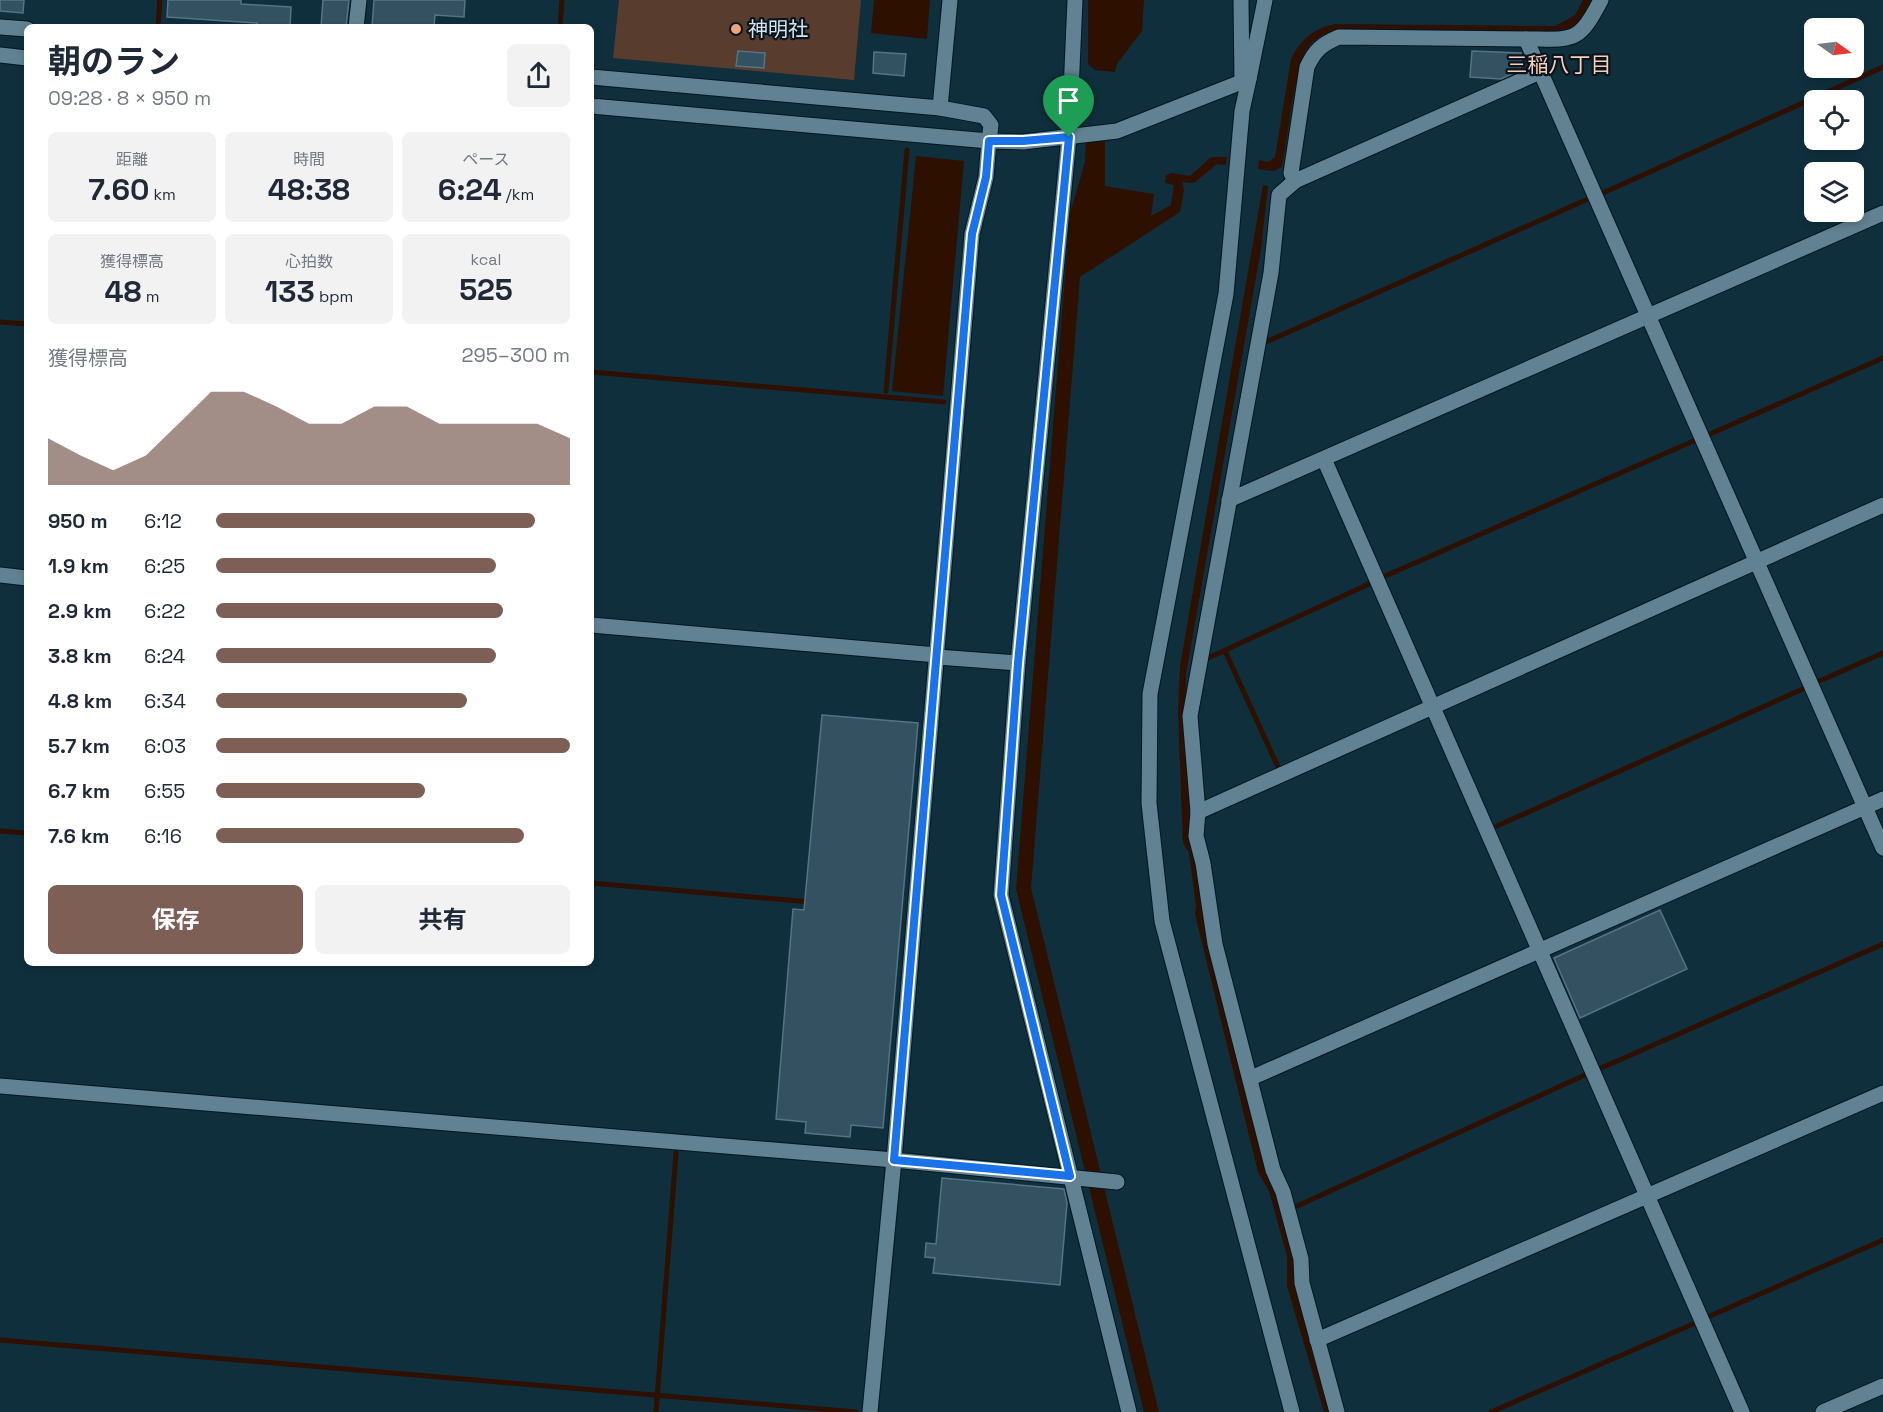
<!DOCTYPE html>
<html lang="ja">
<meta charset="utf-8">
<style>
:root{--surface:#fff;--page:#f2f2f3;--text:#1f2937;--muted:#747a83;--accent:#7d5f55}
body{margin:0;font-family:"Space Grotesk","Noto Sans JP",sans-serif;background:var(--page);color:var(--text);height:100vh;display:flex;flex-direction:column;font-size:22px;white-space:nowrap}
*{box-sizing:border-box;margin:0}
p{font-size:20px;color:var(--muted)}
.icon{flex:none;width:33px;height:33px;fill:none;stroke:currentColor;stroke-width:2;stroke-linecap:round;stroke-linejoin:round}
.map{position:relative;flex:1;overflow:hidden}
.side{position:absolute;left:24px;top:24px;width:570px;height:942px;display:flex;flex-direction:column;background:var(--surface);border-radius:9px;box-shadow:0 3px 9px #0003}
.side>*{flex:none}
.needle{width:39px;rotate:104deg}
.buttons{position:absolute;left:1804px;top:18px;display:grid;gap:12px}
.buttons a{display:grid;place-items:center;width:60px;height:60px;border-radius:9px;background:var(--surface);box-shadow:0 3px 9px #0003;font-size:30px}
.pin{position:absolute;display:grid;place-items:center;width:51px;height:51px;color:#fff;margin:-62px -26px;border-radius:50% 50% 50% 0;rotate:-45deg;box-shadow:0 0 6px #0007}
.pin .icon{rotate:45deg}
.round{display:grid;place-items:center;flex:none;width:63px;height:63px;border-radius:9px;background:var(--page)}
.headline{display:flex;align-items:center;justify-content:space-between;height:102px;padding:0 24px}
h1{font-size:33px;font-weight:700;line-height:45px}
.stats{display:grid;grid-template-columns:repeat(3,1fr);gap:9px;height:102px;padding:6px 24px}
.stats div{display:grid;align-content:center;border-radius:9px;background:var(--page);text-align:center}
.stats b{font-size:30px;font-weight:700}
.stats small{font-size:16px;font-weight:400}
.stats p{font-size:16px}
.chart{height:168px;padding:12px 24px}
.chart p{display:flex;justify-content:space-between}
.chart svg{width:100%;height:108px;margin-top:6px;fill:var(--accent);opacity:.7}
.button{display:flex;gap:12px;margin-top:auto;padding:12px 24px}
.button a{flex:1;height:69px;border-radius:9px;background:var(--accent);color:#fff;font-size:24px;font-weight:700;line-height:69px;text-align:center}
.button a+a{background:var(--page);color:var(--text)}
ul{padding:0 24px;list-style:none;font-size:20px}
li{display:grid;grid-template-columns:96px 72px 1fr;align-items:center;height:45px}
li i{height:15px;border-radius:8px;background:var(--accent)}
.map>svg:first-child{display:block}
.green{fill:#583c2e}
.water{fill:#2e1001}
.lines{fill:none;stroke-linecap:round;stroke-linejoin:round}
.stream{stroke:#2e1001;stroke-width:5}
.building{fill:#335161;stroke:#547485;stroke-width:1.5}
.street-casing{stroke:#011620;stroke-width:17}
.secondary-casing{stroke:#011620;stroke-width:17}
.street{stroke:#618293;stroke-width:15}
.secondary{stroke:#618293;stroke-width:15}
.route-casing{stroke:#fff;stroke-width:12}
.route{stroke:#1a73e8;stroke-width:8}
.poi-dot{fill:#f0a27a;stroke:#08151c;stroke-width:2}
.labels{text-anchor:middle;stroke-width:4.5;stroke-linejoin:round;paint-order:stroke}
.poi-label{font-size:20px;fill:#d4e5ee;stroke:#08151c;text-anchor:start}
.neighbourhood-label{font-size:21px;fill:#facdb6;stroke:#08151c}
</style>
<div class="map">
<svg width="1883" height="1412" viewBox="0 0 1883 1412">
<rect width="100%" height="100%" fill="#0f2f3d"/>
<path class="green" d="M619 0H861L854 80 613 58Z"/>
<g class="water">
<path d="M874 0H930L927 39 871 33Z"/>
<path d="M1088 0H1144L1142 31 1117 64 1115 72 1095 70 1088 64Z"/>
<path d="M1583 0H1593L1581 23 1566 33 1337 30C1327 33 1316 37 1309 46 1294 66 1288 139 1282 167L1274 171 1258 169 1259 160 1268 162 1275 157 1291 59C1301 39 1313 29 1335 24L1555 26 1575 15Z"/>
<path d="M1086 137 1105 139V186L1154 194 1151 216 1171 205 1174 185 1165 183 1166 175 1172 173 1190 176 1211 157H1227L1226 165 1217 164 1194 183 1182 182 1184 190 1180 212 1080 277 1031 888 1159 1412H1144L1016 889 1070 213 1085 162Z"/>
<path d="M916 156 964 161 943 396 892 391Z"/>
<path d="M1263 185 1268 186 1261 249 1186 674 1185 719 1192 840 1205 909 1203 918 1280 1195 1334 1412H1324L1287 1286V1256L1269 1191 1258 1172 1195 914 1196 906 1189 853 1183 843 1178 712 1180 666Z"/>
</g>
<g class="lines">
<g class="stream">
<path d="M158 26 160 0"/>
<path d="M560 27 562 0"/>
<path d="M1603 193 1883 67"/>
<path d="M0 322 27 324"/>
<path d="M1266 342 1588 199"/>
<path d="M591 372 944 402"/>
<path d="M886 391 907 150"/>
<path d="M1710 434 1883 358"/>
<path d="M1383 577 1698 439"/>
<path d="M1225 651 1278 767"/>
<path d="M1206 659 1371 583"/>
<path d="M1815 683 1883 653"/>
<path d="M1497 826 1805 688"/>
<path d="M0 831 27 833"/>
<path d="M591 883 811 902"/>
<path d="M1599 1069 1883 944"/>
<path d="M1295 1207 1587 1074"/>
<path d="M1710 1316 1883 1240"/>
<path d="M0 1340 856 1412"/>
<path d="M656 1412 676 1153"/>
<path d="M1491 1412 1693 1324"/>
</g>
</g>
<g class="building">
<path d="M0 0H24L23 13 0 11Z"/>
<path d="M168 0H241V4L291 7 290 27H256L257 23 167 17Z"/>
<path d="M323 0H349L346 27H321Z"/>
<path d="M374 0H465L464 17 435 15 434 27H372Z"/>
<path d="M738 51 765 53 764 68 736 66Z"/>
<path d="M1472 51 1521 53 1520 70 1501 79 1470 77Z"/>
<path d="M874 52 906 54 904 76 873 73Z"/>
<path d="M822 715 918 723 883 1128 851 1125 850 1137 805 1133 806 1122 776 1119 793 909 804 910Z"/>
<path d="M1660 910 1687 969 1580 1018 1554 958Z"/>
<path d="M942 1178 1064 1189 1067 1203 1060 1285 933 1273 935 1258 925 1257 926 1243 936 1244Z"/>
</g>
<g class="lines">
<g class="street-casing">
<g id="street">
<path d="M1075 0 1069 137 1018 663 1001 895 1129 1412"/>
<path d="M1241 0 1242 83"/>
<path d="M1601 0C1578 44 1574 39 1526 39L1883 848"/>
<path d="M1526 39 1339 37C1322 44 1315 50 1307 67L1291 173 1295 181 1540 72"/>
<path d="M1249 79 1242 111 1226 294 1150 694 1149 803 1162 921 1292 1412"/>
<path d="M940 108 950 0"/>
<path d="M1295 181 1279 195 1271 273 1190 716 1198 812 1196 836 1203 863 1215 944 1273 1170 1283 1192 1301 1259 1302 1283 1337 1412"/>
<path d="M1324 459 1742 1412"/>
<path d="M1229 500 1883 213"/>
<path d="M0 575 27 578"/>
<path d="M591 625 937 655"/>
<path d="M937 657 1018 663"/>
<path d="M1198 812 1883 505"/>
<path d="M1251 1078 1883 799"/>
<path d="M0 1086 894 1160 1117 1182"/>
<path d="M1317 1340 1883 1093"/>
<path d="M870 1412 894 1160 972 234 986 177 989 141"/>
<path d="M1823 1412 1883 1386"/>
</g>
</g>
<g class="secondary-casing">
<g id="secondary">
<path d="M0 27 27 29"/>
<path d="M356 27 359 0"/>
<path d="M0 55 27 58"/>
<path d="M591 77 940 108 984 116 991 125 989 141"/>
<path d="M591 106 989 141 1023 142 1117 131 1249 79 1265 0"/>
</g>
</g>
<use href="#street" class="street"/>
<use href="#secondary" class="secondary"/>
</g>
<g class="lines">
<g class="route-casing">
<path id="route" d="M1069 137 1018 663 1001 895 1070 1176 894 1160 972 234 986 177 989 141H1023Z"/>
</g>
<use href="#route" class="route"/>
</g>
<circle class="poi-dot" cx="736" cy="29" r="6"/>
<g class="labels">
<g class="poi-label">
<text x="748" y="36">神明社</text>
</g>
<g class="neighbourhood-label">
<text x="1559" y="72">三稲八丁目</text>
</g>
</g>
</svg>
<div class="buttons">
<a><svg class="needle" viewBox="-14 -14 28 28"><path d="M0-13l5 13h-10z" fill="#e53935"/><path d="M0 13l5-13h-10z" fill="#747a83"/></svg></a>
<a><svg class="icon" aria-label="locate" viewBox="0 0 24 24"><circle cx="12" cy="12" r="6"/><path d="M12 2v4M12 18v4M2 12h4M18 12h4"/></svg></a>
<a><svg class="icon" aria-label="layers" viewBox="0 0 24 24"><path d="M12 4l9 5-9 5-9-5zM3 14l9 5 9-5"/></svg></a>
</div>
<div class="pin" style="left:1069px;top:137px;background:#1e9e55"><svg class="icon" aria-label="arrive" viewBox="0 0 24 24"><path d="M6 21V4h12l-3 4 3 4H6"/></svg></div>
<section class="side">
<div class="headline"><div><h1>朝のラン</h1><p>09:28 · 8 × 950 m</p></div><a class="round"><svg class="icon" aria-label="share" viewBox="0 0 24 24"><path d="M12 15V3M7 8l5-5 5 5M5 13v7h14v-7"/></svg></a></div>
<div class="stats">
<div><p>距離</p><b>7.60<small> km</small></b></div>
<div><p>時間</p><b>48:38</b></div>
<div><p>ペース</p><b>6:24<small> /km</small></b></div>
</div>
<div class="stats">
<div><p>獲得標高</p><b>48<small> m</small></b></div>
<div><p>心拍数</p><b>133<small> bpm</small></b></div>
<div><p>kcal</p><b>525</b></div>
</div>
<div class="chart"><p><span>獲得標高</span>295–300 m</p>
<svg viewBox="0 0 160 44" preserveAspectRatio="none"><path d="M0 44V25L10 32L20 38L30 32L40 19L50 6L60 6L70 12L80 19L90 19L100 12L110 12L120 19L130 19L140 19L150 19L160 25V44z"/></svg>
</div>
<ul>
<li><b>950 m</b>6:12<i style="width:90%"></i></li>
<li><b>1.9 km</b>6:25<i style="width:79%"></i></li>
<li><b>2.9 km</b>6:22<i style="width:81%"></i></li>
<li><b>3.8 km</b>6:24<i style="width:79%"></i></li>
<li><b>4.8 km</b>6:34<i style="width:71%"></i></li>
<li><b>5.7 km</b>6:03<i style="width:100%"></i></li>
<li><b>6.7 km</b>6:55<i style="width:59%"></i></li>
<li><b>7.6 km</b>6:16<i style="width:87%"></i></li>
</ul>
<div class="button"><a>保存</a><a>共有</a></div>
</section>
</div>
